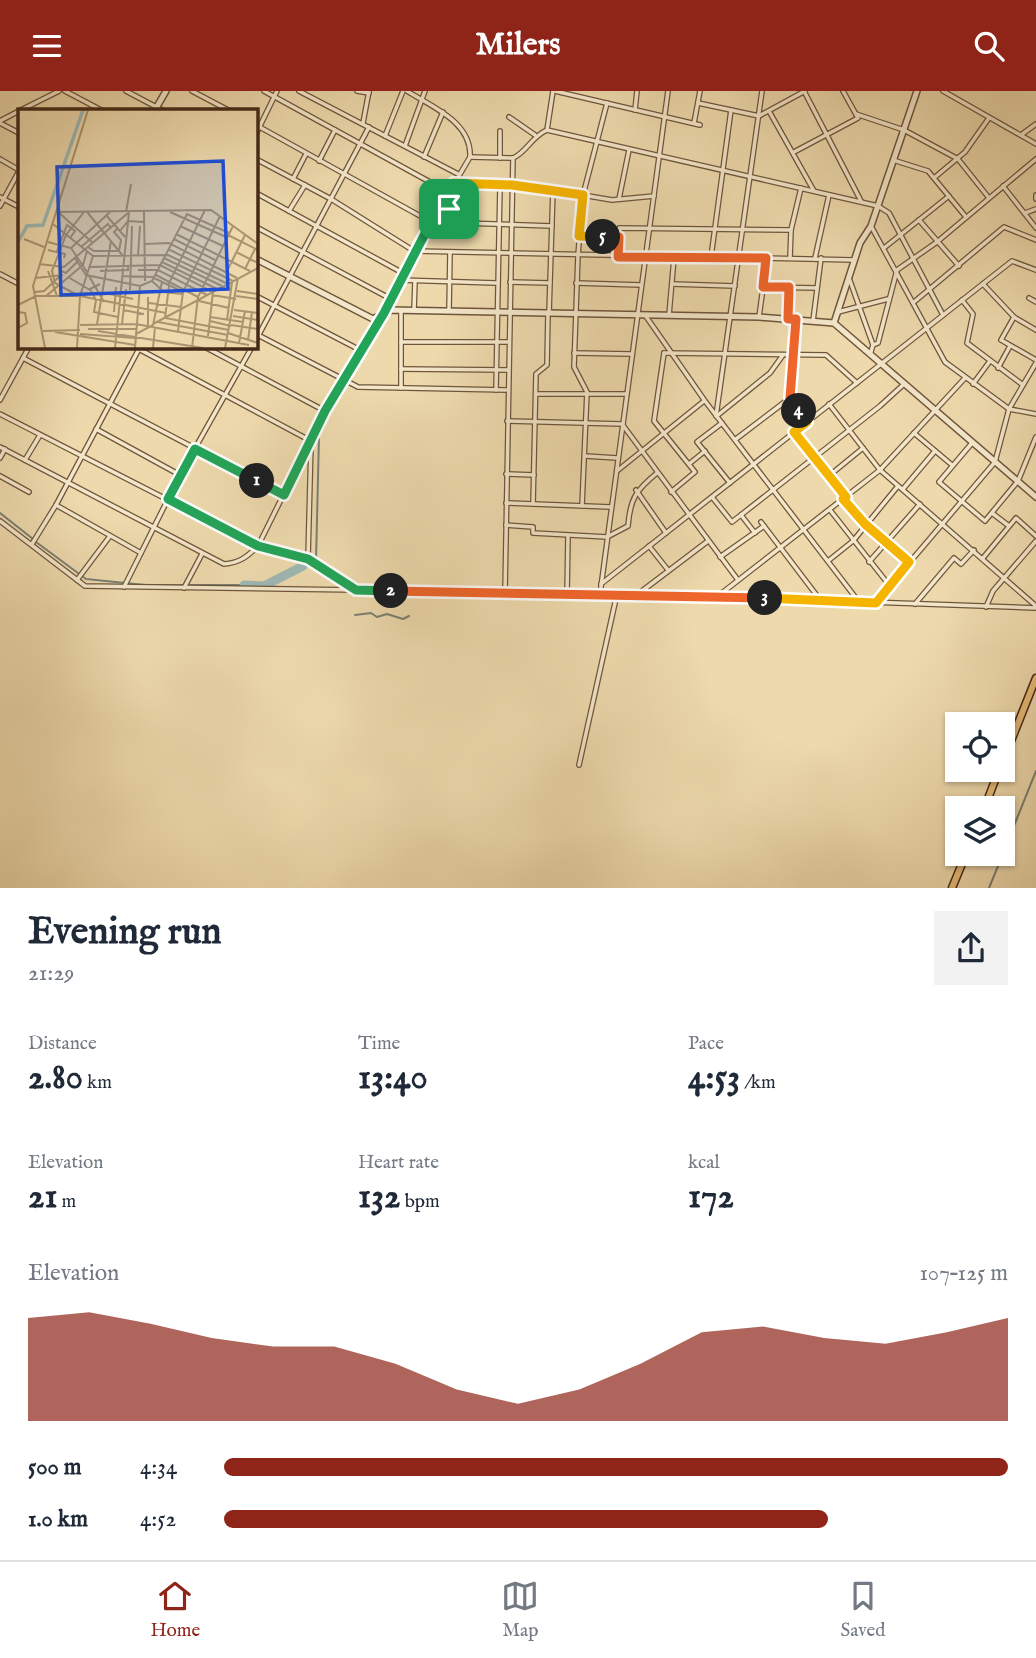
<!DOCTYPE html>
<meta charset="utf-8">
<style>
:root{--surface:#fff;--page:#f2f2f3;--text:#1f2937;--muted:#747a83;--line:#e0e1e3;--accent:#8f2418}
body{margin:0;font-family:"IM FELL English",serif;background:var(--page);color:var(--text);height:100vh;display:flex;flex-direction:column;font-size:26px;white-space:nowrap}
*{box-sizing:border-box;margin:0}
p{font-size:23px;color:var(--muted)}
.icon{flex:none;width:38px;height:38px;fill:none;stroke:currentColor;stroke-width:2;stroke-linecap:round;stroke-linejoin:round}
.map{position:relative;height:797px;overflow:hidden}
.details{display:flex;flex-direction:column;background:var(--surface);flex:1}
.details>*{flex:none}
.tools{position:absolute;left:945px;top:621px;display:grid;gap:14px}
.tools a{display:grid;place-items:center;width:70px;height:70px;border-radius:0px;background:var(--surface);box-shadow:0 2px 5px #0004;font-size:35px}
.pin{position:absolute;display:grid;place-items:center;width:60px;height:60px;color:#fff;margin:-30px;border-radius:14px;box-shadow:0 4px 10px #0006}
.km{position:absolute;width:35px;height:35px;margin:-18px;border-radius:50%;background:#222;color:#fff;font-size:19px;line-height:35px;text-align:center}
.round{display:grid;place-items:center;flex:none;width:74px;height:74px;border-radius:0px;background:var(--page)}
.head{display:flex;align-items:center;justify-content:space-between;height:119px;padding:0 28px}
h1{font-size:38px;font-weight:700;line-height:52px}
.figures{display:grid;grid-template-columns:repeat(3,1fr);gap:10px;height:119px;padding:7px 28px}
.figures div{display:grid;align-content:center}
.figures b{font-size:35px;font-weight:700}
.figures small{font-size:19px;font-weight:400}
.figures p{font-size:19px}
.chart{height:196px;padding:14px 28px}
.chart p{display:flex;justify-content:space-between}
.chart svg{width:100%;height:126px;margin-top:7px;fill:var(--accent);opacity:.7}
ul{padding:0 28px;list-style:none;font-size:23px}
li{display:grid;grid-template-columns:112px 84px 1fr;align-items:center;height:52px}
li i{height:18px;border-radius:9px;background:var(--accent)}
header{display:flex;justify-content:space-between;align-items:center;height:91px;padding:0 28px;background:var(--accent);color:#fff;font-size:32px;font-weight:700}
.tab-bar{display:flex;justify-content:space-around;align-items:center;height:98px;border-top:2px solid var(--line);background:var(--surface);font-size:19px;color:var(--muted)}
.tab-bar a{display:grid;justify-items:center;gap:4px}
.tab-bar .selected{color:var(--accent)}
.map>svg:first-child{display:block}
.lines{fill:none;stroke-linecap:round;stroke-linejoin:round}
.stream{stroke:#7a7f75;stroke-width:2}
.river{stroke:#9db8b4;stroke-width:9}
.minor-casing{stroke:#6f553c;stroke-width:6}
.tertiary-casing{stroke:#6f553c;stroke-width:8}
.trunk-casing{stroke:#452917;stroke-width:9}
.minor{stroke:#f3e6c9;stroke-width:3.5}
.tertiary{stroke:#f3e6c9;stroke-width:5}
.trunk{stroke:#e6bc76;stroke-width:6}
.split-1-casing{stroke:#fff;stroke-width:14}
.split-2-casing{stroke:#fff;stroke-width:14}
.split-3-casing{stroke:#fff;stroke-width:14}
.split-4-casing{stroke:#fff;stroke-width:14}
.split-5-casing{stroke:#fff;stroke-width:14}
.split-6-casing{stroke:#fff;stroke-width:14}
.split-1{stroke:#22a559;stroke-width:9}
.split-2{stroke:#22a559;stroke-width:9}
.split-3{stroke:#f0652b;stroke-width:9}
.split-4{stroke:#f5b400;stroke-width:9}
.split-5{stroke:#f0652b;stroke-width:9}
.split-6{stroke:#f5b400;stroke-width:9}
.inset-river{fill:none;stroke:#9db8b4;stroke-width:3.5}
.inset-road{fill:none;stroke:#aa9370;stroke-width:2}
.view{fill:#1d4ed8;fill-opacity:0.15;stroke:#1d4ed8;stroke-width:3.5}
.inset-edge{fill:none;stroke:#452917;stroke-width:3.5}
</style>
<header><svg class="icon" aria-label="menu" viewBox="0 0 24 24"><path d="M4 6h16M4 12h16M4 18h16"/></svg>Milers<svg class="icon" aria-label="search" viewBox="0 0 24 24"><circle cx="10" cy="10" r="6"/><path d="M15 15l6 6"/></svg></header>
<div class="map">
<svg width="1036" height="797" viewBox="0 0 1036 797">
<rect width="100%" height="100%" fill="#edd9ac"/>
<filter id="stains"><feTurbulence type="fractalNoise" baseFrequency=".00286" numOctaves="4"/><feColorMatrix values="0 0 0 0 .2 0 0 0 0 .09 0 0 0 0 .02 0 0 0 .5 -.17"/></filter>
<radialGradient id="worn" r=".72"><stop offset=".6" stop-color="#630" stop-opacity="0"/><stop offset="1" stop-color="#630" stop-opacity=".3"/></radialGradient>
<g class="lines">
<g class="stream">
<path d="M342 296 319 345 316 470 363 497 408 498"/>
<path d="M0 422 33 448"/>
<path d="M36 451 86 488 145 494"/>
<path d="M154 494H244"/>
<path d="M355 524 371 522 377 526 387 523 403 528 409 525"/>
<path d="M1003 762 1036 680"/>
<path d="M989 797 1003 763"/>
</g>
<path class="river" d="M244 494 264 495 303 475"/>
<g class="minor-casing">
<g id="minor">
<path d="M65 0 101 19"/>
<path d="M126 0 162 19"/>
<path d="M192 0 228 19"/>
<path d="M264 0 450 102 449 132"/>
<path d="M299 0 458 83"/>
<path d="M357 0 369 2"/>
<path d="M555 0 700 34"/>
<path d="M804 0 861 110"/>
<path d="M943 0 1036 53"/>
<path d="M698 12 759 25 805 0"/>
<path d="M21 19 59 0"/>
<path d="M635 19 637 0"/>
<path d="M769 20 814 100"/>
<path d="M856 23 904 39 958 68 989 107"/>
<path d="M509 26 535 44"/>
<path d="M0 30 19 20"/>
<path d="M0 32 19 42"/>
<path d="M363 32 369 0"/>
<path d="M694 32 700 0"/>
<path d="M256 34 431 131 552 135"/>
<path d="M547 39 553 0"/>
<path d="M256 43 277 0"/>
<path d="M1021 44 1036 33"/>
<path d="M385 45 403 0"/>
<path d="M405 55 425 0"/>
<path d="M794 61 858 27 843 0"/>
<path d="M424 66 443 21"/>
<path d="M470 66 513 67C527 61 531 46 547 39L878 115 889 122 943 224"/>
<path d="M500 67V40"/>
<path d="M0 68 19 79"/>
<path d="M256 68 331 108 414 160 854 169"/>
<path d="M893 69 928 80 966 126"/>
<path d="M319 70 335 39"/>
<path d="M934 87 965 61 989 27"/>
<path d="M293 88 306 63"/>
<path d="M455 92 553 99 612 109 654 105"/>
<path d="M1003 95 1036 137"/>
<path d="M256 102 401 181"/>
<path d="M1036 104V108"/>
<path d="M0 106 19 116"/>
<path d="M619 108 629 59"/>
<path d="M0 115 19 80"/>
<path d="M289 120 305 94"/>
<path d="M1025 122 1036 118"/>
<path d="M919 129 959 175"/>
<path d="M871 135 945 271 1009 318 1036 323"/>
<path d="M256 136 391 208"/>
<path d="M580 145 619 146"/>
<path d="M884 157 949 105"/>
<path d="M618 165 619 137 791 139"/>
<path d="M711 166 731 19"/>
<path d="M790 167 791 139 801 97"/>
<path d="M815 167 829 104"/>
<path d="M0 183 19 193"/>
<path d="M849 187 873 254"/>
<path d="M399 189 496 192"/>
<path d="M510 191 550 192"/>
<path d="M576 192 641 194"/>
<path d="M672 193 735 195"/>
<path d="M983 193 1014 226 1036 239"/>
<path d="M763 196 817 197"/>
<path d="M256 205 360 259"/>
<path d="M1029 207 1036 211"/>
<path d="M962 209 973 223 967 252 1023 294"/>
<path d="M914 211 1004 136 1036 149"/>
<path d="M401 219V297"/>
<path d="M414 219 415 190"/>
<path d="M449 220 450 162"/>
<path d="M838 221 888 208"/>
<path d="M549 222 553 99"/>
<path d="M645 224 705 310 859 511"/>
<path d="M669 224 674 167"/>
<path d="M759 226 767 167"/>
<path d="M1014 226 1001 249 1036 269"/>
<path d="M788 227 789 196"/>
<path d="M796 228 790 307 807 331"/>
<path d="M813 230 821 167"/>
<path d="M256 243 358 296 506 299"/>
<path d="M256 249 369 36"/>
<path d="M401 251H509"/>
<path d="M135 256 311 350"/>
<path d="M205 256 325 320"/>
<path d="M574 262 631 263"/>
<path d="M664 262 826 264 857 292"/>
<path d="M664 262 654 330 695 381 671 401"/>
<path d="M870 264 873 254 878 252 897 179 937 151 1036 68"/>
<path d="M23 267 284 404"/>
<path d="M998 277 1010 255"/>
<path d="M401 278 508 279"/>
<path d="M973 293 990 270"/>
<path d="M496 299 500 94"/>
<path d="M536 303H626"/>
<path d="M0 309 29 256"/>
<path d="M829 313 880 379 1036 515"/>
<path d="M0 323 258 455 308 468 354 498"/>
<path d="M718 324 770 282 783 264"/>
<path d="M716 325 762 0"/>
<path d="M507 330 622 333 738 489"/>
<path d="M722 332 697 351 730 392"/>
<path d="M96 338 180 384"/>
<path d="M794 341 846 405"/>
<path d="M914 342 952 374"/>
<path d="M736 348 790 307"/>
<path d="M972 352 939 391 985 430 1018 390 1036 346"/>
<path d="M0 356 224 473C239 472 247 466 258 455L325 320 384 222 402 182 470 66C472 31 432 16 407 0"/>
<path d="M585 365 617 367"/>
<path d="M0 367 5 358"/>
<path d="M25 369 40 344"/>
<path d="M689 373 705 360"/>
<path d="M617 380 704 310"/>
<path d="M506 383 534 384"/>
<path d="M830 384 863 357"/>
<path d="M0 385 29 401"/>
<path d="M903 398 935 360"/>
<path d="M636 399 666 442"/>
<path d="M712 406 732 431 880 315 903 294"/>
<path d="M843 408 909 471"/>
<path d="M506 412 611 416"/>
<path d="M533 413 536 283 547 274 548 222"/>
<path d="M56 414 141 462"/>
<path d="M582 415 587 301 574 276 578 164 583 104 607 12"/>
<path d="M830 419 889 494"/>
<path d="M992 422 1009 435"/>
<path d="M741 424 755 442"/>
<path d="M0 430 85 495 638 503 1036 517"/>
<path d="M761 431 821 510"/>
<path d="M506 434 533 436V442L607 446 628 435C630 408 636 399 657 382"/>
<path d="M32 453 56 414 140 256"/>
<path d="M649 455 668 479"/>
<path d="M720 466 764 435"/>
<path d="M308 467 311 352"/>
<path d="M983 467 1016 427 1036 445"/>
<path d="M828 470 853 450 898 395"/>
<path d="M869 471 920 413"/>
<path d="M77 489 110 445"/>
<path d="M601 493 1012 170 1036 179"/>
<path d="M124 496 180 384 252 256"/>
<path d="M184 497 202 463"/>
<path d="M505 501 513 67"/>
<path d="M567 502 568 445"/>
<path d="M600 503 668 0"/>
<path d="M638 503 708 450"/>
<path d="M718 505 880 379 965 287"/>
<path d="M876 511 995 371 1009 318 1036 272"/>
<path d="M915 513 954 467 961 473 974 459"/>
<path d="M986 516 993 500 1036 450"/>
<path d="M579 674 617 503"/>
</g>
</g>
<g class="tertiary-casing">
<g id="tertiary">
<path d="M155 19 166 0"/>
<path d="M256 168 373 228 390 219 759 226 834 232 1036 406"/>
<path d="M834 232 860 152 871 135 917 0"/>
</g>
</g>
<g class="trunk-casing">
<g id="trunk">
<path d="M1003 670 1036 587"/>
<path d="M984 718 999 679"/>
<path d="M952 797 966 763"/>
</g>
</g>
<use href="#minor" class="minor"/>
<use href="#tertiary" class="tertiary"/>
<use href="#trunk" class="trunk"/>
</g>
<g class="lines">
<g class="split-1-casing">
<path id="split-1" d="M257 390 284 404 325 320 384 222 431 131 449 132V118"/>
</g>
<g class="split-2-casing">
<path id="split-2" d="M257 390 195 358 168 408 258 455 308 468 356 499 391 500"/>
</g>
<g class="split-3-casing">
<path id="split-3" d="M391 500 765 507"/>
</g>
<g class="split-4-casing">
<path id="split-4" d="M765 507 876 512 909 471 865 433 843 408 846 406 794 341 807 331 799 320"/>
</g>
<g class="split-5-casing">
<path id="split-5" d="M603 146H619L618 166 766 167 763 196H789L788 228H796L790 307 799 320"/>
</g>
<g class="split-6-casing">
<path id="split-6" d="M449 118 450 102 454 92 512 94 583 104 579 145 603 146"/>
</g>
<use href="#split-1" class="split-1"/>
<use href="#split-2" class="split-2"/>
<use href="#split-3" class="split-3"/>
<use href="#split-4" class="split-4"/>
<use href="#split-5" class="split-5"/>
<use href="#split-6" class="split-6"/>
</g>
<g transform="translate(18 18)">
<rect width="240" height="240" fill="#edd9ac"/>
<path class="inset-river" d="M0 133 9 117 25 116 65 1"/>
<path class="inset-road" d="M126 102 127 172M38 103 193 101 240 135M40 103 75 134M69 103 105 147M108 103 113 75M152 103 208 128M88 106 107 128M35 115 75 147 150 146 210 175M162 117 205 137M100 119 96 123 103 131 101 142M102 122 110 112 126 113M158 125 232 162M210 126 240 141M6 130 26 138M156 130 197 151M30 133 53 139 69 163M127 135 151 134 219 169M63 138 90 115 93 119M70 138 76 142H100M53 139 92 103M150 140 215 172M30 141 47 145 46 149M39 142 49 116 57 122 52 129M218 143 238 153M120 147 122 117M57 149 68 166 122 177 134 172 169 105 211 124M146 149 204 177M144 153 199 180M21 155 46 158 110 104M72 158 142 156 195 183 190 227M227 160 237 140M41 161 48 164 59 153M120 161H140L189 186M30 162 39 187M82 162 110 161V157M208 164 227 126M138 166 180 188M71 167 86 193M104 167 136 168M50 168 72 181M17 169 45 166M136 169 165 183M134 172 146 183 164 185M82 175 72 180 78 191 76 203 100 208M150 176 187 101M151 177 147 209 211 221M112 181 114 117M219 182 240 185M17 183 26 182 42 167M87 184 115 190M59 186 37 174 34 162 48 126 66 103M194 186 218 190M28 187 65 156 69 142M218 187 240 190M130 188V217M181 192 211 199M131 194 163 198M0 196 18 187H62L148 204M105 201 126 205M216 201 240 204M0 203 7 204 9 214 0 219M96 203 98 178M215 207 240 211M192 208 225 213M209 211 214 173M192 212 213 217M140 213 210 226M79 215 93 132M104 215 108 180M135 215 240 159M62 216 118 215 231 236M213 216 240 220M70 220H118M25 222 62 221M80 222 185 239M160 222 165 183 202 107M37 223 117 236M210 224 240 234M62 225 117 229M118 225 135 216 144 173M230 231 234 203M221 234 227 202M27 239 15 177 70 1M59 239 62 187 75 147M97 239 111 103M117 239 122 177M135 239 137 218M174 239 180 188 215 117M207 239 220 169"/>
<path class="view" d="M205 52 210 180 43 186 39 58Z"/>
<rect width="240" height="240" class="inset-edge"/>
</g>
<rect width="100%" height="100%" filter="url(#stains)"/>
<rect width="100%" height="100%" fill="url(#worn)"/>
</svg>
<div class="tools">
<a><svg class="icon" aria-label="locate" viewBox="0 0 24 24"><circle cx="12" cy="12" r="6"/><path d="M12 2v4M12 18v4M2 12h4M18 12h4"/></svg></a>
<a><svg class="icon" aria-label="layers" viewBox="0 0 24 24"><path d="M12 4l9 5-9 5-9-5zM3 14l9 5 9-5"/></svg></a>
</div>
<div class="pin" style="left:449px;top:118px;background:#1e9e55"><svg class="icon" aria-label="arrive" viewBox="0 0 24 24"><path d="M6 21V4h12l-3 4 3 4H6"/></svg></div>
<b class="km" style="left:257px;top:390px">1</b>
<b class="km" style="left:391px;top:500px">2</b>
<b class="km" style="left:765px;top:507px">3</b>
<b class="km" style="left:799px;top:320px">4</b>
<b class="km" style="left:603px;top:146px">5</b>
</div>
<section class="details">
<div class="head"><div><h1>Evening run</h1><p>21:29</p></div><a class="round"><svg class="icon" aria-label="share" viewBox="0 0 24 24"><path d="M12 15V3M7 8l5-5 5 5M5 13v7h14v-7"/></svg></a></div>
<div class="figures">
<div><p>Distance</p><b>2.80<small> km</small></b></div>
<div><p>Time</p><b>13:40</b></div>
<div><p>Pace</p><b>4:53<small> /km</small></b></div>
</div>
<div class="figures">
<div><p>Elevation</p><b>21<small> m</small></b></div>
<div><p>Heart rate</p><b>132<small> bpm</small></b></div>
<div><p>kcal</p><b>172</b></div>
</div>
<div class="chart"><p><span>Elevation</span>107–125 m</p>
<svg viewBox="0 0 160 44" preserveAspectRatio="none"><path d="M0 44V8L10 6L20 10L30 15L40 18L50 18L60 24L70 33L80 38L90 33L100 24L110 13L120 11L130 15L140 17L150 13L160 8V44z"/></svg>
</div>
<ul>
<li><b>500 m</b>4:34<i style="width:100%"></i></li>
<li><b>1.0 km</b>4:52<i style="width:77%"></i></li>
</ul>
</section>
<nav class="tab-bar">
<a class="selected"><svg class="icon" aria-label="home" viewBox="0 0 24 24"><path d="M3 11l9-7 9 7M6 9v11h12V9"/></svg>Home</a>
<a><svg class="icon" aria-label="map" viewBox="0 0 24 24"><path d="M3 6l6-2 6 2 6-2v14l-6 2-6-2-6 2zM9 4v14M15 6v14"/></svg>Map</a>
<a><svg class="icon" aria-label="saved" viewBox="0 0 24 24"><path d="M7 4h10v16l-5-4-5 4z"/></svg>Saved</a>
</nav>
